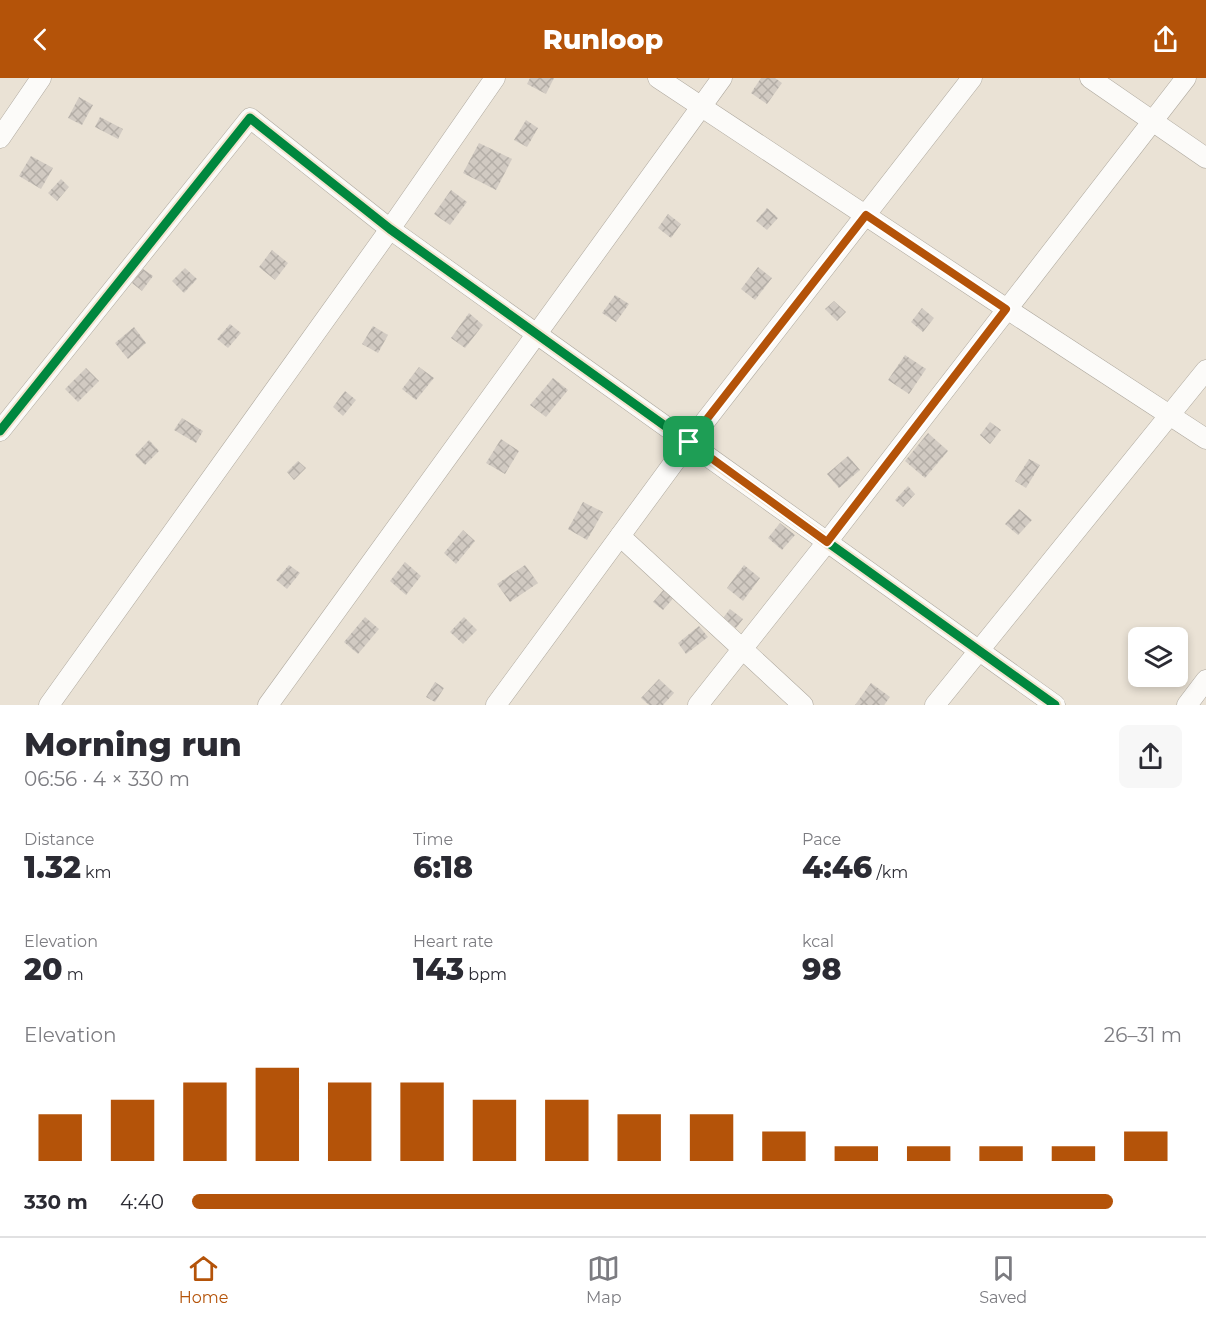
<!DOCTYPE html>
<meta charset="utf-8">
<style>
:root{--surface:#fff;--page:#f7f7f7;--text:#2b2b33;--muted:#7c7c81;--line:#e1e1e2;--accent:#b45309}
body{margin:0;font-family:Montserrat,sans-serif;background:var(--page);color:var(--text);height:100vh;display:flex;flex-direction:column;font-size:22px;white-space:nowrap}
*{box-sizing:border-box;margin:0}
p{font-size:20px;color:var(--muted)}
.icon{flex:none;width:33px;height:33px;fill:none;stroke:currentColor;stroke-width:2;stroke-linecap:round;stroke-linejoin:round}
.map{position:relative;height:627px;overflow:hidden}
.side{display:flex;flex-direction:column;background:var(--surface);flex:1}
.side>*{flex:none}
.buttons{position:absolute;left:1128px;top:549px;display:grid;gap:12px}
.buttons a{display:grid;place-items:center;width:60px;height:60px;border-radius:9px;background:var(--surface);box-shadow:0 3px 9px #0003;font-size:30px}
.pin{position:absolute;display:grid;place-items:center;width:51px;height:51px;color:#fff;margin:-26px;border-radius:12px;box-shadow:0 3px 9px #0006}
.round{display:grid;place-items:center;flex:none;width:63px;height:63px;border-radius:9px;background:var(--page)}
.summary{display:flex;align-items:center;justify-content:space-between;height:102px;padding:0 24px}
h1{font-size:33px;font-weight:800;line-height:45px}
.stats{display:grid;grid-template-columns:repeat(3,1fr);gap:9px;height:102px;padding:6px 24px}
.stats div{display:grid;align-content:center}
.stats b{font-size:30px;font-weight:800}
.stats small{font-size:16px;font-weight:400}
.stats p{font-size:16px}
.chart{height:168px;padding:12px 24px}
.chart p{display:flex;justify-content:space-between}
.chart svg{width:100%;height:108px;margin-top:6px;stroke:var(--accent);stroke-width:6}
ul{padding:0 24px;list-style:none;font-size:20px}
li{display:grid;grid-template-columns:96px 72px 1fr;align-items:center;height:45px}
li i{height:15px;border-radius:8px;background:var(--accent)}
header{display:flex;justify-content:space-between;align-items:center;height:78px;padding:0 24px;background:var(--accent);color:#fff;font-size:27px;font-weight:800}
.tab-bar{display:flex;justify-content:space-around;align-items:center;height:84px;border-top:2px solid var(--line);background:var(--surface);font-size:16px;color:var(--muted)}
.tab-bar a{display:grid;justify-items:center;gap:3px}
.tab-bar .active{color:var(--accent)}
.map>svg:first-child{display:block}
.building{fill:url(#building-cross-hatch)}
.lines{fill:none;stroke-linecap:round;stroke-linejoin:round}
.street-casing{stroke:#aea89e;stroke-width:21}
.street{stroke:#fcfbf9;stroke-width:20}
.cycleway-casing{stroke:#f2e3cd;stroke-width:13}
.cycleway{stroke:#00873e;stroke-width:9}
.route-casing{stroke:#fff;stroke-width:12}
.route{stroke:#b45309;stroke-width:8}
</style>
<header><svg class="icon" aria-label="back" viewBox="0 0 24 24"><path d="M15 5l-7 7 7 7"/></svg>Runloop<svg class="icon" aria-label="share" viewBox="0 0 24 24"><path d="M12 15V3M7 8l5-5 5 5M5 13v7h14v-7"/></svg></header>
<div class="map">
<svg width="1206" height="627" viewBox="0 0 1206 627">
<defs>
<pattern id="building-cross-hatch" width="8" height="8" patternUnits="userSpaceOnUse" patternTransform="scale(1.5)"><rect width="8" height="8" fill="#d1cac2"/><path d="M0 0l8 8M0 8l8-8" fill="none" stroke="#b4aea7"/></pattern>
</defs>
<rect width="100%" height="100%" fill="#eae2d5"/>
<g class="building">
<path d="M530 0H554L546 16 527 6Z"/>
<path d="M761 0H775L782 5 767 26 751 15Z"/>
<path d="M79 19 93 27 82 47 68 40Z"/>
<path d="M100 39 123 51 118 61 95 49Z"/>
<path d="M526 42 538 50 527 69 514 62Z"/>
<path d="M479 65 512 81 496 112 463 95Z"/>
<path d="M31 78 53 90 41 111 19 98Z"/>
<path d="M61 101 69 109 57 123 48 115Z"/>
<path d="M451 112 467 124 450 147 434 136Z"/>
<path d="M767 130 778 140 767 152 756 143Z"/>
<path d="M668 136 681 146 671 160 658 150Z"/>
<path d="M272 172 288 185 275 202 259 189Z"/>
<path d="M758 189 772 200 755 222 741 211Z"/>
<path d="M185 190 197 201 184 215 172 203Z"/>
<path d="M143 191 153 198 142 213 132 205Z"/>
<path d="M615 217 629 226 616 244 602 235Z"/>
<path d="M834 223 846 234 837 243 825 231Z"/>
<path d="M922 230 934 240 923 254 911 244Z"/>
<path d="M469 235 483 247 465 270 451 260Z"/>
<path d="M230 246 241 255 228 270 217 261Z"/>
<path d="M373 248 388 257 378 275 362 266Z"/>
<path d="M134 249 146 265 128 281 115 265Z"/>
<path d="M905 277 926 291 909 316 888 302Z"/>
<path d="M419 289 434 300 416 322 402 311Z"/>
<path d="M86 290 99 303 78 324 65 311Z"/>
<path d="M553 300 568 312 546 339 530 327Z"/>
<path d="M345 313 356 322 343 338 333 329Z"/>
<path d="M182 340 203 353 196 365 174 352Z"/>
<path d="M990 344 1001 352 990 366 980 357Z"/>
<path d="M928 355 948 373 925 400 905 383Z"/>
<path d="M501 361 519 373 505 396 486 385Z"/>
<path d="M149 362 159 373 145 387 135 377Z"/>
<path d="M848 378 860 392 839 410 827 396Z"/>
<path d="M1029 381 1040 387 1026 410 1015 403Z"/>
<path d="M298 383 306 390 294 402 287 394Z"/>
<path d="M908 408 915 416 903 429 895 422Z"/>
<path d="M583 424 603 434 587 462 568 451Z"/>
<path d="M1019 431 1032 442 1018 457 1005 446Z"/>
<path d="M780 445 795 457 782 472 768 460Z"/>
<path d="M463 452 475 463 456 486 444 475Z"/>
<path d="M405 484 421 498 406 517 390 503Z"/>
<path d="M289 487 300 495 287 511 276 502Z"/>
<path d="M525 487 538 505 510 524 497 506Z"/>
<path d="M744 487 760 500 743 523 727 510Z"/>
<path d="M667 508 677 516 663 532 653 524Z"/>
<path d="M730 531 743 541 736 550 723 540Z"/>
<path d="M365 539 379 551 358 576 344 564Z"/>
<path d="M464 539 477 552 463 566 450 554Z"/>
<path d="M699 548 708 559 686 576 678 565Z"/>
<path d="M659 601 674 615 663 627H649L641 620Z"/>
<path d="M435 604 444 610 435 624 426 619Z"/>
<path d="M871 605 890 619 884 627H855Z"/>
</g>
<g class="lines">
<g class="street-casing">
<g id="street">
<path d="M658 0 1007 231 1206 361"/>
<path d="M1090 0 1206 80"/>
<path d="M0 60 41 0"/>
<path d="M0 353 250 40 390 151 1055 627"/>
<path d="M620 458 803 627"/>
<path d="M49 627 390 151 495 0"/>
<path d="M268 627 722 0"/>
<path d="M496 627 689 364 972 0"/>
<path d="M698 627 827 464 1186 0"/>
<path d="M935 627 1206 292"/>
<path d="M1187 627 1206 602"/>
</g>
</g>
<use href="#street" class="street"/>
<g class="cycleway-casing">
<path id="cycleway" d="M0 353 250 40 390 151 1055 627"/>
</g>
<use href="#cycleway" class="cycleway"/>
</g>
<g class="lines">
<g class="route-casing">
<path id="route" d="M866 137 1006 231 827 464 689 364Z"/>
</g>
<use href="#route" class="route"/>
</g>
</svg>
<div class="buttons">
<a><svg class="icon" aria-label="layers" viewBox="0 0 24 24"><path d="M12 4l9 5-9 5-9-5zM3 14l9 5 9-5"/></svg></a>
</div>
<div class="pin" style="left:689px;top:364px;background:#1e9e55"><svg class="icon" aria-label="arrive" viewBox="0 0 24 24"><path d="M6 21V4h12l-3 4 3 4H6"/></svg></div>
</div>
<section class="side">
<div class="summary"><div><h1>Morning run</h1><p>06:56 · 4 × 330 m</p></div><a class="round"><svg class="icon" aria-label="share" viewBox="0 0 24 24"><path d="M12 15V3M7 8l5-5 5 5M5 13v7h14v-7"/></svg></a></div>
<div class="stats">
<div><p>Distance</p><b>1.32<small> km</small></b></div>
<div><p>Time</p><b>6:18</b></div>
<div><p>Pace</p><b>4:46<small> /km</small></b></div>
</div>
<div class="stats">
<div><p>Elevation</p><b>20<small> m</small></b></div>
<div><p>Heart rate</p><b>143<small> bpm</small></b></div>
<div><p>kcal</p><b>98</b></div>
</div>
<div class="chart"><p><span>Elevation</span>26–31 m</p>
<svg viewBox="0 0 160 44" preserveAspectRatio="none"><path d="M5 44V25M15 44V19M25 44V12M35 44V6M45 44V12M55 44V12M65 44V19M75 44V19M85 44V25M95 44V25M105 44V32M115 44V38M125 44V38M135 44V38M145 44V38M155 44V32"/></svg>
</div>
<ul>
<li><b>330 m</b>4:40<i style="width:93%"></i></li>
</ul>
</section>
<nav class="tab-bar">
<a class="active"><svg class="icon" aria-label="home" viewBox="0 0 24 24"><path d="M3 11l9-7 9 7M6 9v11h12V9"/></svg>Home</a>
<a><svg class="icon" aria-label="map" viewBox="0 0 24 24"><path d="M3 6l6-2 6 2 6-2v14l-6 2-6-2-6 2zM9 4v14M15 6v14"/></svg>Map</a>
<a><svg class="icon" aria-label="saved" viewBox="0 0 24 24"><path d="M7 4h10v16l-5-4-5 4z"/></svg>Saved</a>
</nav>
